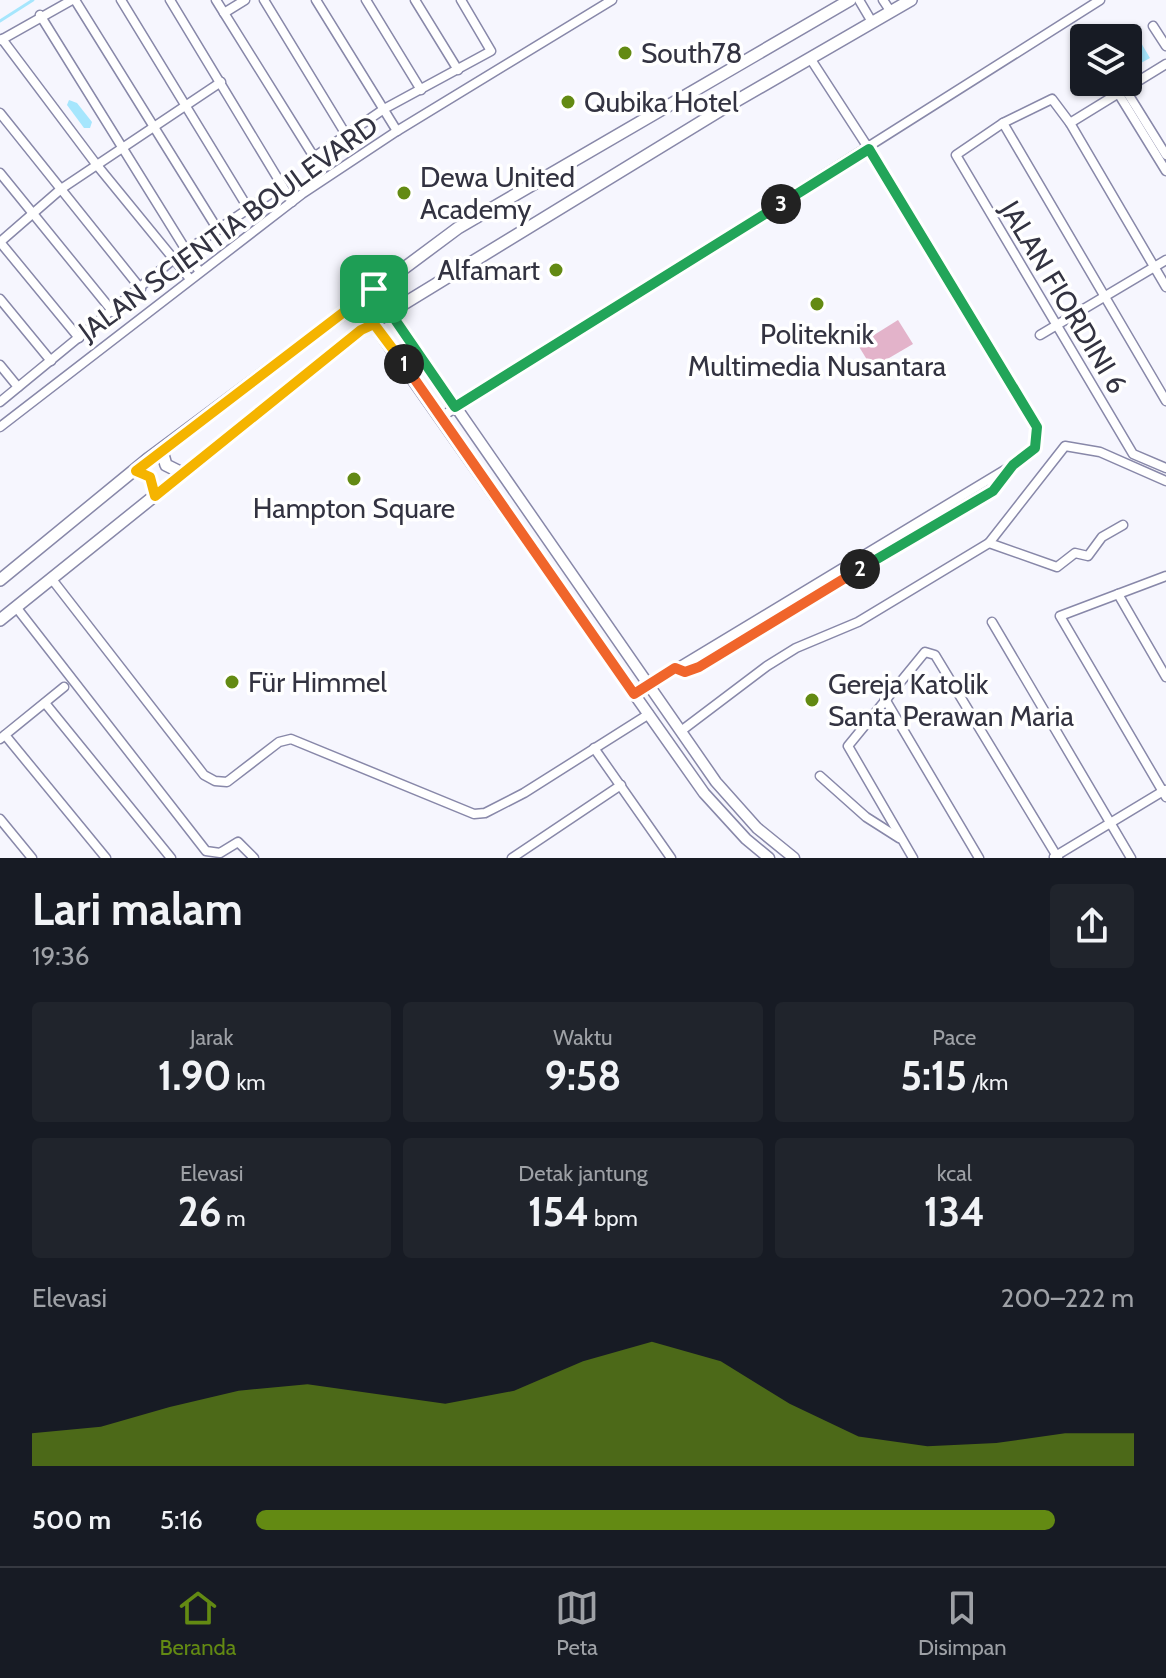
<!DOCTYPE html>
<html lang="id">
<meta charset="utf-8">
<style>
:root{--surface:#171b24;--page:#20242c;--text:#f1f3f6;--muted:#9ea1a6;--line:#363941;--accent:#638a13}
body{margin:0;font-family:Cabin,sans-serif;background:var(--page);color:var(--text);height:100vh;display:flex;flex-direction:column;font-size:30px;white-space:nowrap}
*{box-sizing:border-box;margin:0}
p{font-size:26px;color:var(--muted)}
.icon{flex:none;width:44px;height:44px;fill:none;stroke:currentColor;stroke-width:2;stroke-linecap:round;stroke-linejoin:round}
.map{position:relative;height:858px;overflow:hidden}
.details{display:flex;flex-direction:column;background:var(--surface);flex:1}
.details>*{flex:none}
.controls{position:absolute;left:1070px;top:24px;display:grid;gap:16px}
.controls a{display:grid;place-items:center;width:72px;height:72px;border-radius:8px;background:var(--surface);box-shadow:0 2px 6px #0004;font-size:40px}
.pin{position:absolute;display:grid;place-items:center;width:68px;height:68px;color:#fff;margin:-34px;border-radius:16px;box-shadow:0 4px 12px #0006}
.km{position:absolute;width:40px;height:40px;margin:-20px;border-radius:50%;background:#222;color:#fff;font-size:22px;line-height:40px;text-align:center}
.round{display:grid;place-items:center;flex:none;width:84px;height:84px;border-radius:8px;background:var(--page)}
.head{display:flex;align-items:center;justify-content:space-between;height:136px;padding:0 32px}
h1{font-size:44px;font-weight:700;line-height:60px}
.figures{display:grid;grid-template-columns:repeat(3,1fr);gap:12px;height:136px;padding:8px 32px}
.figures div{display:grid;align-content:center;border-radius:8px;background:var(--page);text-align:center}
.figures b{font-size:40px;font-weight:700}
.figures small{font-size:22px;font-weight:400}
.figures p{font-size:22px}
.chart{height:224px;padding:16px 32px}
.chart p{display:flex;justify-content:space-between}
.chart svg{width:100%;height:144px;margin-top:8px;fill:var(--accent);opacity:.7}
ul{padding:0 32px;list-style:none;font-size:26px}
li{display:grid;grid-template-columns:128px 96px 1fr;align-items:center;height:60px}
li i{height:20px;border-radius:10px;background:var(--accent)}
.tab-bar{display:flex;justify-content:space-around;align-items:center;height:112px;border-top:2px solid var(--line);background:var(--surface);font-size:22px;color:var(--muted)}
.tab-bar a{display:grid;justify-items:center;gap:4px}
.tab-bar .current{color:var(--accent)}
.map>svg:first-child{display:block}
.green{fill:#e3b3ca}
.water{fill:#a6e6fd}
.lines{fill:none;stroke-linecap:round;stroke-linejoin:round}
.stream{stroke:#a6e6fd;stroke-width:3}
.minor-casing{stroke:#8888a9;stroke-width:11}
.tertiary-casing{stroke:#8888a9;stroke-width:13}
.secondary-casing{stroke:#8888a9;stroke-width:14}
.minor{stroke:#fff;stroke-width:8}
.tertiary{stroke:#fff;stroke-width:10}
.secondary{stroke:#fff;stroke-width:11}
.split-1-casing{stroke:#fff;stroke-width:16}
.split-2-casing{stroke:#fff;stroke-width:16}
.split-3-casing{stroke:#fff;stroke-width:16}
.split-4-casing{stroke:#fff;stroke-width:16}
.split-1{stroke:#f5b400;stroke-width:10}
.split-2{stroke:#f0652b;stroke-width:10}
.split-3{stroke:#22a559;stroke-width:10}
.split-4{stroke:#22a559;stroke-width:10}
.poi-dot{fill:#638a13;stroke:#fff;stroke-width:3}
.labels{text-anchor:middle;stroke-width:7;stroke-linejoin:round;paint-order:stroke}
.poi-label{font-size:28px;fill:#333341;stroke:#fff;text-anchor:start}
.street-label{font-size:28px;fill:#333341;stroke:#fff}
</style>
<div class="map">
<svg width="1166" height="858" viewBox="0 0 1166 858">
<rect width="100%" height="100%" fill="#f6f6fe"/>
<path class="green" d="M898 320 913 344 872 368 858 345Z"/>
<g class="water">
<path d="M1140 41 1150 58 1132 68 1128 61 1133 53 1129 47Z"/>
<path d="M69 100 77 103 92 122 90 128H84L67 105Z"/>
</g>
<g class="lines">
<path class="stream" d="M0 21 33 0"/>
<g class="minor-casing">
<g id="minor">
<path d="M75 0 218 230"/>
<path d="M121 0 248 208"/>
<path d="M170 0 292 202"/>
<path d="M216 0 314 157 384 109 491 51 461 0"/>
<path d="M264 0 345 133"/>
<path d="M316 0 397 131"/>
<path d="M366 0 421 90"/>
<path d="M415 0 458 70"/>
<path d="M859 0 872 22"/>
<path d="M883 0 891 12"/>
<path d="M224 13 245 0"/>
<path d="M40 15 199 271"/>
<path d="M1153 26 1166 46"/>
<path d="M2 39 96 164 190 279"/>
<path d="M1 40 72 0"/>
<path d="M1125 89 1166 155"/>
<path d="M1118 93 1166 171"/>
<path d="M0 113 141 289"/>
<path d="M1003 123 1166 401"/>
<path d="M1070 123 1166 64"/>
<path d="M0 173 113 312"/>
<path d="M0 242 61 189 221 82"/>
<path d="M0 242 79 338"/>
<path d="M1166 287 1070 123 1052 99 1003 123 956 155 1133 454 1166 468"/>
<path d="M0 299 51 361"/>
<path d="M1040 335 1166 260"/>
<path d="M0 365 18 387"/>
<path d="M0 402 174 259 282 186"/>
<path d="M441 417 1100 0"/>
<path d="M0 427 302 194 397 131 612 0"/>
<path d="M1123 525 1102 537 1088 556 1075 553 1057 567 989 543 1065 446 1100 452 1166 481"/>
<path d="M1166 576 1060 616 1166 797"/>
<path d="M51 578 204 775 215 781 227 782 279 742 291 739 474 814 485 813 524 793 649 714"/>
<path d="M1118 594 1166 677"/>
<path d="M16 607 206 851 220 853 238 842 254 858"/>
<path d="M992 622 1131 858"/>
<path d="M675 668 685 672 699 667 993 491 1010 469"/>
<path d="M634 694 1026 457 1037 441 1033 421 869 149 810 58"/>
<path d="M885 699 979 858"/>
<path d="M45 703 171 858"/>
<path d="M681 731 767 666 796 648 858 622 989 543"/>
<path d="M5 735 106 858"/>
<path d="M0 739 64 687"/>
<path d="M594 748 671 858"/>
<path d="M820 776 866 817 899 838"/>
<path d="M0 819 32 858"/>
<path d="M1054 857 1165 790"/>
<path d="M512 858 621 785"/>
<path d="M913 858 848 746 925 652 935 655 1058 858"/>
</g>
</g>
<g class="tertiary-casing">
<g id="tertiary">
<path d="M374 289 716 782 757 828 794 858"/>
<path d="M357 301 704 793 746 839 769 858"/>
</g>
</g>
<g class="secondary-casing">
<g id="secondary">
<path d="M162 451 166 465 182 473"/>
<path d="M136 471 150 477 155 496"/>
<path d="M0 580 149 458 458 228 850 0"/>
<path d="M0 620 361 330 724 108 911 0"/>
</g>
</g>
<use href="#minor" class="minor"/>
<use href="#tertiary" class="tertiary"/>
<use href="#secondary" class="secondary"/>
</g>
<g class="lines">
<g class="split-1-casing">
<path id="split-1" d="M374 289 136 471 150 477 155 496 361 330 374 324 404 364"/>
</g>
<g class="split-2-casing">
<path id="split-2" d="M404 364 634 694 675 668 685 672 699 667 860 569"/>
</g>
<g class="split-3-casing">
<path id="split-3" d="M781 204 869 149 1037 427 1035 448 1013 465 993 491 860 569"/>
</g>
<g class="split-4-casing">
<path id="split-4" d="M374 289 455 407 781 204"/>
</g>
<use href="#split-1" class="split-1"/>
<use href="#split-2" class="split-2"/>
<use href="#split-3" class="split-3"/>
<use href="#split-4" class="split-4"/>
</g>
<g class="poi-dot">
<circle cx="625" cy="53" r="8"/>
<circle cx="568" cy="102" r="8"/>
<circle cx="404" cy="193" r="8"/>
<circle cx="556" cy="270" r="8"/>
<circle cx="817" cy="304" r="8"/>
<circle cx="354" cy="479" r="8"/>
<circle cx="232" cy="682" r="8"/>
<circle cx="812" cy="700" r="8"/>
</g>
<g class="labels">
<g class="poi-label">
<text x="641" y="63">South78</text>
<text x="584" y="112">Qubika Hotel</text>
<text x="420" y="187">Dewa United<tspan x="420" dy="32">Academy</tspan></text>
<text x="540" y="280" text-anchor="end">Alfamart</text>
<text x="817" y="344" text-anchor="middle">Politeknik<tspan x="817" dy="32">Multimedia Nusantara</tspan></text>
<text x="354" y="518" text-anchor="middle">Hampton Square</text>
<text x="248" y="692">Für Himmel</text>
<text x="828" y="694">Gereja Katolik<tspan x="828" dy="32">Santa Perawan Maria</tspan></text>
</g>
<g class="street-label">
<text transform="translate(228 228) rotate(-36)" y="10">JALAN SCIENTIA BOULEVARD</text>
<text transform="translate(1064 297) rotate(59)" y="10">JALAN FIORDINI 6</text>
</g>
</g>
</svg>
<div class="controls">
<a><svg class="icon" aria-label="layers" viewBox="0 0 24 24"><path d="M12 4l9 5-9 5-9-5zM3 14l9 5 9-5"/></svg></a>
</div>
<div class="pin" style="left:374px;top:289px;background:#1e9e55"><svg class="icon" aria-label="arrive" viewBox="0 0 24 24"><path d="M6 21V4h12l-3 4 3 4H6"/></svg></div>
<b class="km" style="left:404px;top:364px">1</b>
<b class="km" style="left:860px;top:569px">2</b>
<b class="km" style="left:781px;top:204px">3</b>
</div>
<section class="details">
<div class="head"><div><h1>Lari malam</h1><p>19:36</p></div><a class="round"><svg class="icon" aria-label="share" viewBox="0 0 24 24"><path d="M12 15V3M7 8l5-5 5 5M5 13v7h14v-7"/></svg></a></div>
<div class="figures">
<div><p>Jarak</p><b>1.90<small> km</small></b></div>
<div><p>Waktu</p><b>9:58</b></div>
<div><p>Pace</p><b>5:15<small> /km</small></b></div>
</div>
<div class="figures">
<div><p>Elevasi</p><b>26<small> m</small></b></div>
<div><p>Detak jantung</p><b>154<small> bpm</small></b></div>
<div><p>kcal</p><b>134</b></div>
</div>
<div class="chart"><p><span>Elevasi</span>200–222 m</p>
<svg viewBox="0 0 160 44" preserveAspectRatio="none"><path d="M0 44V34L10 32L20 26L30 21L40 19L50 22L60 25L70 21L80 12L90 6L100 12L110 25L120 35L130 38L140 37L150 34L160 34V44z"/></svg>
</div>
<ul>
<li><b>500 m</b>5:16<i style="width:91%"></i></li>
</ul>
</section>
<nav class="tab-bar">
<a class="current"><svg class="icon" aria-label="home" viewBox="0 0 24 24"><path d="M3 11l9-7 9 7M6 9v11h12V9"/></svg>Beranda</a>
<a><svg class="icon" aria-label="map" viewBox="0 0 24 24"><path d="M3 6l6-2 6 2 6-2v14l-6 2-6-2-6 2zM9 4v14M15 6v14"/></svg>Peta</a>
<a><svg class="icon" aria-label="saved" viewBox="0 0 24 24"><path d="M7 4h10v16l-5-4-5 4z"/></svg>Disimpan</a>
</nav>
